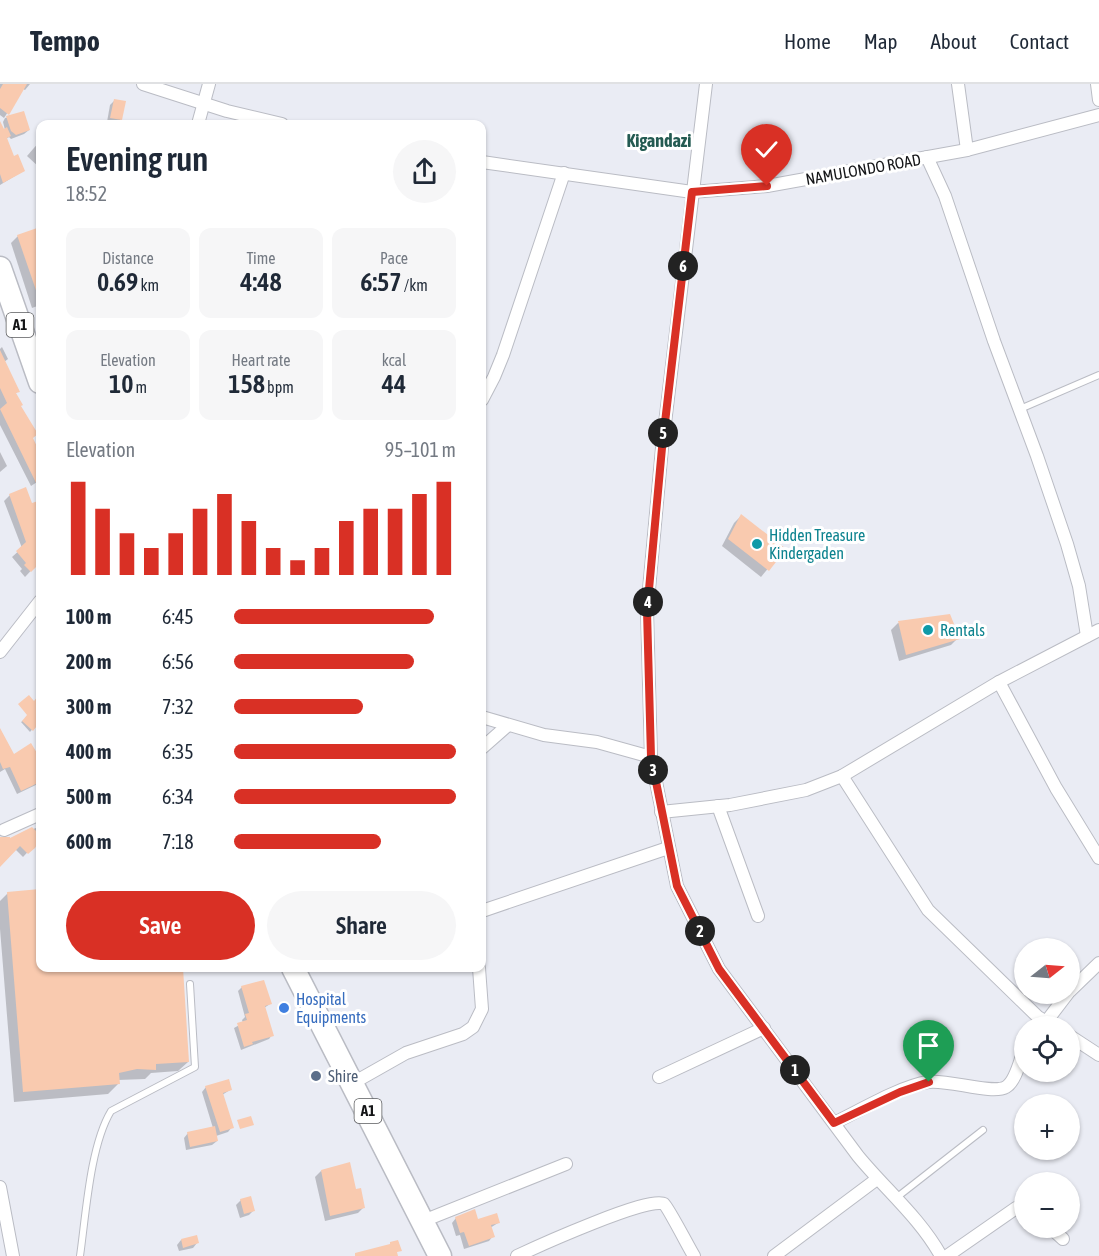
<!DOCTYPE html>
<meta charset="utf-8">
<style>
:root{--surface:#fff;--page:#f6f6f7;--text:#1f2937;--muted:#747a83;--line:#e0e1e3;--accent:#d93025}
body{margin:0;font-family:"Asap Condensed",sans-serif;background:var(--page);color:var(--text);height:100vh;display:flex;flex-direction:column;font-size:22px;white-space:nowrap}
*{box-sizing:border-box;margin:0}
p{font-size:20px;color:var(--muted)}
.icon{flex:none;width:33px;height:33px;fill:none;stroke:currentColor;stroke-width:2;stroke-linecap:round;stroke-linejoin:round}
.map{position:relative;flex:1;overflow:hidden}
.sheet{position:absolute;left:36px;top:36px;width:450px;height:852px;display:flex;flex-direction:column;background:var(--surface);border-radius:12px;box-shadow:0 2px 4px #0004}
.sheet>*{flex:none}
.needle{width:39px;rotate:73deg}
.tools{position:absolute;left:1014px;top:854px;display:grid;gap:12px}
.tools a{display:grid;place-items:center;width:66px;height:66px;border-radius:50%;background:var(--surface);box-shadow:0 2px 4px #0004;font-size:30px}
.pin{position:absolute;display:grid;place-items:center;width:51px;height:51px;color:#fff;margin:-62px -26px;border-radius:50% 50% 50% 0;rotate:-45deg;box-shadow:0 0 6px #0007}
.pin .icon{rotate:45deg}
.km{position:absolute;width:30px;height:30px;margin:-15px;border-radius:50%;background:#222;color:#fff;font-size:16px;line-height:30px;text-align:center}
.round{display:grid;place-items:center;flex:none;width:63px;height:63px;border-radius:32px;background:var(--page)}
.summary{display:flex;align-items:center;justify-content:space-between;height:102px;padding:0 30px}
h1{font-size:33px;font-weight:600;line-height:45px}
.stats{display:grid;grid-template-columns:repeat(3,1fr);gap:9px;height:102px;padding:6px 30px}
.stats div{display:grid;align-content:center;border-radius:12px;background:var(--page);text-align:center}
.stats b{font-size:26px;font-weight:600}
.stats small{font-size:16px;font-weight:400}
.stats p{font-size:16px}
.chart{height:168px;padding:12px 30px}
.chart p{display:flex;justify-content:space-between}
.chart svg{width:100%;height:108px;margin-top:6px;stroke:var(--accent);stroke-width:6}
.primary-button{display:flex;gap:12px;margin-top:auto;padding:12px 30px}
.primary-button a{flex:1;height:69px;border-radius:36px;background:var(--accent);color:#fff;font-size:24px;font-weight:600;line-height:69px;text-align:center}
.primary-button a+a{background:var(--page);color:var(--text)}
ul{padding:0 30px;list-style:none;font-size:20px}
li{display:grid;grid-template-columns:96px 72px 1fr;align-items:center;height:45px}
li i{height:15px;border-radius:8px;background:var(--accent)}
header{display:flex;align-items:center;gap:36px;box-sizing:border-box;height:84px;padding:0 30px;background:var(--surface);border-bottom:2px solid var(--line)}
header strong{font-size:28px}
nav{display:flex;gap:33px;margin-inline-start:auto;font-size:21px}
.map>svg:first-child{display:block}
.shadow{fill:#0003}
.building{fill:#f9caaf}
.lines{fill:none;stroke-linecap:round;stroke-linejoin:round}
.lane-casing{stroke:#babcc4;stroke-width:8}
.street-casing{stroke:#babcc4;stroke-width:14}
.highway-casing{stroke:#babcc4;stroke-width:25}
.lane{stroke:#fff;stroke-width:6}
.street{stroke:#fff;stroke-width:12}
.highway{stroke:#fff;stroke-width:22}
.route-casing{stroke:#fff;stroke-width:12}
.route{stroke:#d93025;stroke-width:8}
.culture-dot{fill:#0f9aa8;stroke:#fff;stroke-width:2}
.shop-dot{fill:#3f7fe0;stroke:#fff;stroke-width:2}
.service-dot{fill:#5c6f8a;stroke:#fff;stroke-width:2}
.labels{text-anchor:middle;stroke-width:6;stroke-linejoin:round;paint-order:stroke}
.shield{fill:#fff;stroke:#5a5b5d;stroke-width:1.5}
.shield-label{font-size:15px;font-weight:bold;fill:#141517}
.street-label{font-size:16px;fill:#141517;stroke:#fff}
.culture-label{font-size:16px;fill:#0d838f;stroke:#fff;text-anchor:start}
.shop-label{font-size:16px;fill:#366cbe;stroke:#fff;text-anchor:start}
.service-label{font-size:16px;fill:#4e5e75;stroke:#fff;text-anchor:start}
.neighbourhood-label{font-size:18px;font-weight:bold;fill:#245b52;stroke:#fff}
</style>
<header>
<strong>Tempo</strong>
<nav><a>Home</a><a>Map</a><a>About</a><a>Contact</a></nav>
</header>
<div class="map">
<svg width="1099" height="1172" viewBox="0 0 1099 1172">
<rect width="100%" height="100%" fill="#eaecf4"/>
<g class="shadow">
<path d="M0 0H30L25 6 23 5 4 34 0 31Z"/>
<path d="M114 17 121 35 116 40 107 38 110 21Z"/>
<path d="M23 29 29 46 24 50 11 55 9 53 6 55 13 75 23 87 0 101V47L5 46 3 38 5 34Z"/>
<path d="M40 57V84L27 72Z"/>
<path d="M40 145V221L32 224 11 159 18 152Z"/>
<path d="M2 263 8 275 4 278 18 307 15 310 32 355 40 372 39 382 40 396 31 402 0 341V265Z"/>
<path d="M0 368 7 382 0 388Z"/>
<path d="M10 411 31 421 40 419V477L25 493 20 487 22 485 12 473 22 464 4 417Z"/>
<path d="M741 432 784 465 761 493 722 462 734 439Z"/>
<path d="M898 539 958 554 951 561 899 577 891 546Z"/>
<path d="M40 625V636L30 648 21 638Z"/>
<path d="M0 648 14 672 31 661 40 677V699L17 710 5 685 0 688Z"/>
<path d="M40 742V755L23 773 15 765 0 781V755L10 756Z"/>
<path d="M40 806V884H181L188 978 178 987 151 989 145 995 118 996V1000L108 1010 14 1018 0 845V817L8 809Z"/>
<path d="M242 903 270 920 264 924 272 951 269 955 241 966 234 944 243 939 242 936 245 933 238 907Z"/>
<path d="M206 1003 230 1006 222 1011 232 1043 228 1048 216 1052 217 1057 212 1061 186 1066 184 1054 188 1049 213 1044 202 1008Z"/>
<path d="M321 1087 355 1106 364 1123 358 1129 325 1137 315 1093Z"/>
<path d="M241 1116 253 1127 249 1131 240 1134 236 1121Z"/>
<path d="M456 1134 477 1136 498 1139 490 1144 493 1152 489 1157 464 1165 460 1151 456 1152 452 1139Z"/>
<path d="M181 1156 197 1159 193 1164 179 1167 177 1161Z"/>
</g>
<g class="building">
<path d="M3 0H27L9 31 0 24V5Z"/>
<path d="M114 15 126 17 122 36 110 34Z"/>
<path d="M24 27 30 46 16 51 11 47 6 32Z"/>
<path d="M0 37 4 45 7 43 11 52 7 54 14 72 18 70 25 87 3 99 0 90Z"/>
<path d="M40 143V215H39L17 151Z"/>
<path d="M0 266 20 308 16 309 23 321 21 322 38 350 33 354 40 369V407L0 325 7 319 0 304Z"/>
<path d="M26 403 32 419 38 417 40 424V479L31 488 24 481 26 479 16 467 26 458 9 410Z"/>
<path d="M741 430 786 465 769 487 728 455Z"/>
<path d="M950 530 960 555 906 571 898 537Z"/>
<path d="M40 610V638L33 647 22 637 27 631 18 620 29 611 34 617Z"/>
<path d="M0 644 14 670 31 659 40 674 36 679 40 689V698L21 707 10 683 3 685 0 678Z"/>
<path d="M32 743 40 751V756L35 764 28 770 20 762 0 783V753H10V754Z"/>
<path d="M40 805V884H183L189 978 156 980V986L137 985 119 989 120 1000 23 1008 7 808Z"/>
<path d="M264 896 272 920 265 922 274 952 252 958 253 960 244 963 237 939 247 936 245 930 249 929 241 902Z"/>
<path d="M229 995 232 1006 223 1009 234 1044 220 1048 205 1002Z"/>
<path d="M251 1032 254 1041 240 1045 237 1036Z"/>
<path d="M215 1042 218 1057 190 1063 187 1048Z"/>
<path d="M350 1078 356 1105 361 1104 365 1124 330 1132 321 1086Z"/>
<path d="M251 1112 255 1127 244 1130 240 1115Z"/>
<path d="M475 1125 478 1135 497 1129 500 1139 491 1141 495 1153 469 1162 464 1148 460 1149 455 1133Z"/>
<path d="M197 1151 199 1159 183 1164 181 1155Z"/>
<path d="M398 1156 402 1167 397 1168 398 1172H355V1169L390 1160V1158Z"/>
</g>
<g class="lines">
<g class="lane-casing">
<g id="lane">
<path d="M1020 325 1099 291"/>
<path d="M896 1114 983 1046"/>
<path d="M80 1172C86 1130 90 1062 111 1027L195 983 190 900"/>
</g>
</g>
<g class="street-casing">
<g id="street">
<path d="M143 0 227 27 282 40"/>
<path d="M706 0 662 364 647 527 651 673 677 802 719 885 858 1072C886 1106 920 1134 941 1172"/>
<path d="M958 0 967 66"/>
<path d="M1097 0 1099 16"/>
<path d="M198 40 209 0"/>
<path d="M927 73 945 112 994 257 1037 372 1067 460 1079 502 1087 552"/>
<path d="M482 78 692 108 767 102 967 66 1099 31"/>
<path d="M482 316 494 293 503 271 564 89"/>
<path d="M0 568 40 517"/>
<path d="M999 598 1056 704 1099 774"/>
<path d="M482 633 544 651 597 658 651 673"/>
<path d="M482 664 507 642"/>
<path d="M842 692 928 826 1038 933 1053 942"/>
<path d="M718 722 758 832"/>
<path d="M661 728 730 721 806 706 842 692 999 598 1099 546"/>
<path d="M4 746 40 730"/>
<path d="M482 827 668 764"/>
<path d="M1070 907 1099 879"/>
<path d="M1046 938 1068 909"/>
<path d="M1070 952 1099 971"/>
<path d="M659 993 764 944"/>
<path d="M353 999 406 969 463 950 473 943 482 925 479 884"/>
<path d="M834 1039C859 1027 901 1002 928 998 948 995 992 1011 1006 1003 1016 997 1020 976 1024 966"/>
<path d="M0 1103 13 1172"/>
<path d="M423 1137 566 1080"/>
<path d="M1050 1143 1063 1155"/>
<path d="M517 1172C536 1163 651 1111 664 1120 668 1123 689 1164 694 1172"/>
<path d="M774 1172 877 1095"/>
<path d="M947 1172 1016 1124 1024 1123"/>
</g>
</g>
<g class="highway-casing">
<g id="highway">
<path d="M0 184 40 298"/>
<path d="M293 884 440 1172"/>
</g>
</g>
<use href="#lane" class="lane"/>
<use href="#street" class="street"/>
<use href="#highway" class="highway"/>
</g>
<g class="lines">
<g class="route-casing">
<path id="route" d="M767 102 692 108 662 364 647 527 651 673 677 802 719 885 834 1039 900 1008 929 998"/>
</g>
<use href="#route" class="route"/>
</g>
<g class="culture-dot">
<circle cx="757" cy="460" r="6"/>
<circle cx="928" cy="546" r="6"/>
</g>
<circle class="shop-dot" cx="284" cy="924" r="6"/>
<circle class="service-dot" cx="316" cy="992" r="6"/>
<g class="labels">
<g class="shield">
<rect x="6.5" y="229" width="27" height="24" rx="4.5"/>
<rect x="354.5" y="1015" width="27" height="24" rx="4.5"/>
</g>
<g class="shield-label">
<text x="20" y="246">A1</text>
<text x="368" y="1032">A1</text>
</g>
<g class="street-label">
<text transform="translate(863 85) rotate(-10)" y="6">NAMULONDO ROAD</text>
</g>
<g class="culture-label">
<text x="769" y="457">Hidden Treasure<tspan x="769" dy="18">Kindergaden</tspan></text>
<text x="940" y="552">Rentals</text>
</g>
<g class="shop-label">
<text x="296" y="921">Hospital<tspan x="296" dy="18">Equipments</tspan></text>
</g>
<g class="service-label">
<text x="328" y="998">Shire</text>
</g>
<g class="neighbourhood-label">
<text x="659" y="63">Kigandazi</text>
</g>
</g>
</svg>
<div class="tools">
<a><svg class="needle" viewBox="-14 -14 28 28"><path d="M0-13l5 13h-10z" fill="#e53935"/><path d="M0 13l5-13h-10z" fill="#747a83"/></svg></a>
<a><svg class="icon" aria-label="locate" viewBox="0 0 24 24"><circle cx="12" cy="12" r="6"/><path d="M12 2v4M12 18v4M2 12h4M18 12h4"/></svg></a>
<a>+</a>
<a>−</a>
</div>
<div class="pin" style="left:929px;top:998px;background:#1e9e55"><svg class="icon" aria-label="arrive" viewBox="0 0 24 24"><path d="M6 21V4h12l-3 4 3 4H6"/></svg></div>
<div class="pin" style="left:767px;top:102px;background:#d93025"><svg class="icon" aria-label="check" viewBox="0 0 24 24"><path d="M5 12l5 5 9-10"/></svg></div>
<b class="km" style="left:795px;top:986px">1</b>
<b class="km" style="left:700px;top:847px">2</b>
<b class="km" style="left:653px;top:686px">3</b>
<b class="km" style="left:648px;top:518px">4</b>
<b class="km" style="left:663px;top:349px">5</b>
<b class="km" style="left:683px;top:182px">6</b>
<section class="sheet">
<div class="summary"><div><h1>Evening run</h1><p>18:52</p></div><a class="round"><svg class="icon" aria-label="share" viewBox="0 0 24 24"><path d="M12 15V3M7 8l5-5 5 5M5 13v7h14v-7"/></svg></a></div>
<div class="stats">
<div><p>Distance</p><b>0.69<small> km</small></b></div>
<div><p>Time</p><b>4:48</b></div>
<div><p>Pace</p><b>6:57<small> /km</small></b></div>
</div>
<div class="stats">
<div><p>Elevation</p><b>10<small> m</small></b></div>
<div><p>Heart rate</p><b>158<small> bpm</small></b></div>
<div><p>kcal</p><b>44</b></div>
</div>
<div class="chart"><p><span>Elevation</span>95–101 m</p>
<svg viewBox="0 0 160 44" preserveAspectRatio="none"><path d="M5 44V6M15 44V17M25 44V27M35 44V33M45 44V27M55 44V17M65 44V11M75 44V22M85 44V33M95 44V38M105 44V33M115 44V22M125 44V17M135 44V17M145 44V11M155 44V6"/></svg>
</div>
<ul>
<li><b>100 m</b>6:45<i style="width:90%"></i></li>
<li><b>200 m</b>6:56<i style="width:81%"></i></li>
<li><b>300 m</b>7:32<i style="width:58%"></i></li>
<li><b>400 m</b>6:35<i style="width:100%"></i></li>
<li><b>500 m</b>6:34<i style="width:100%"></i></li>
<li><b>600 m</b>7:18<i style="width:66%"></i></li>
</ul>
<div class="primary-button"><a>Save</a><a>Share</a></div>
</section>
</div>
